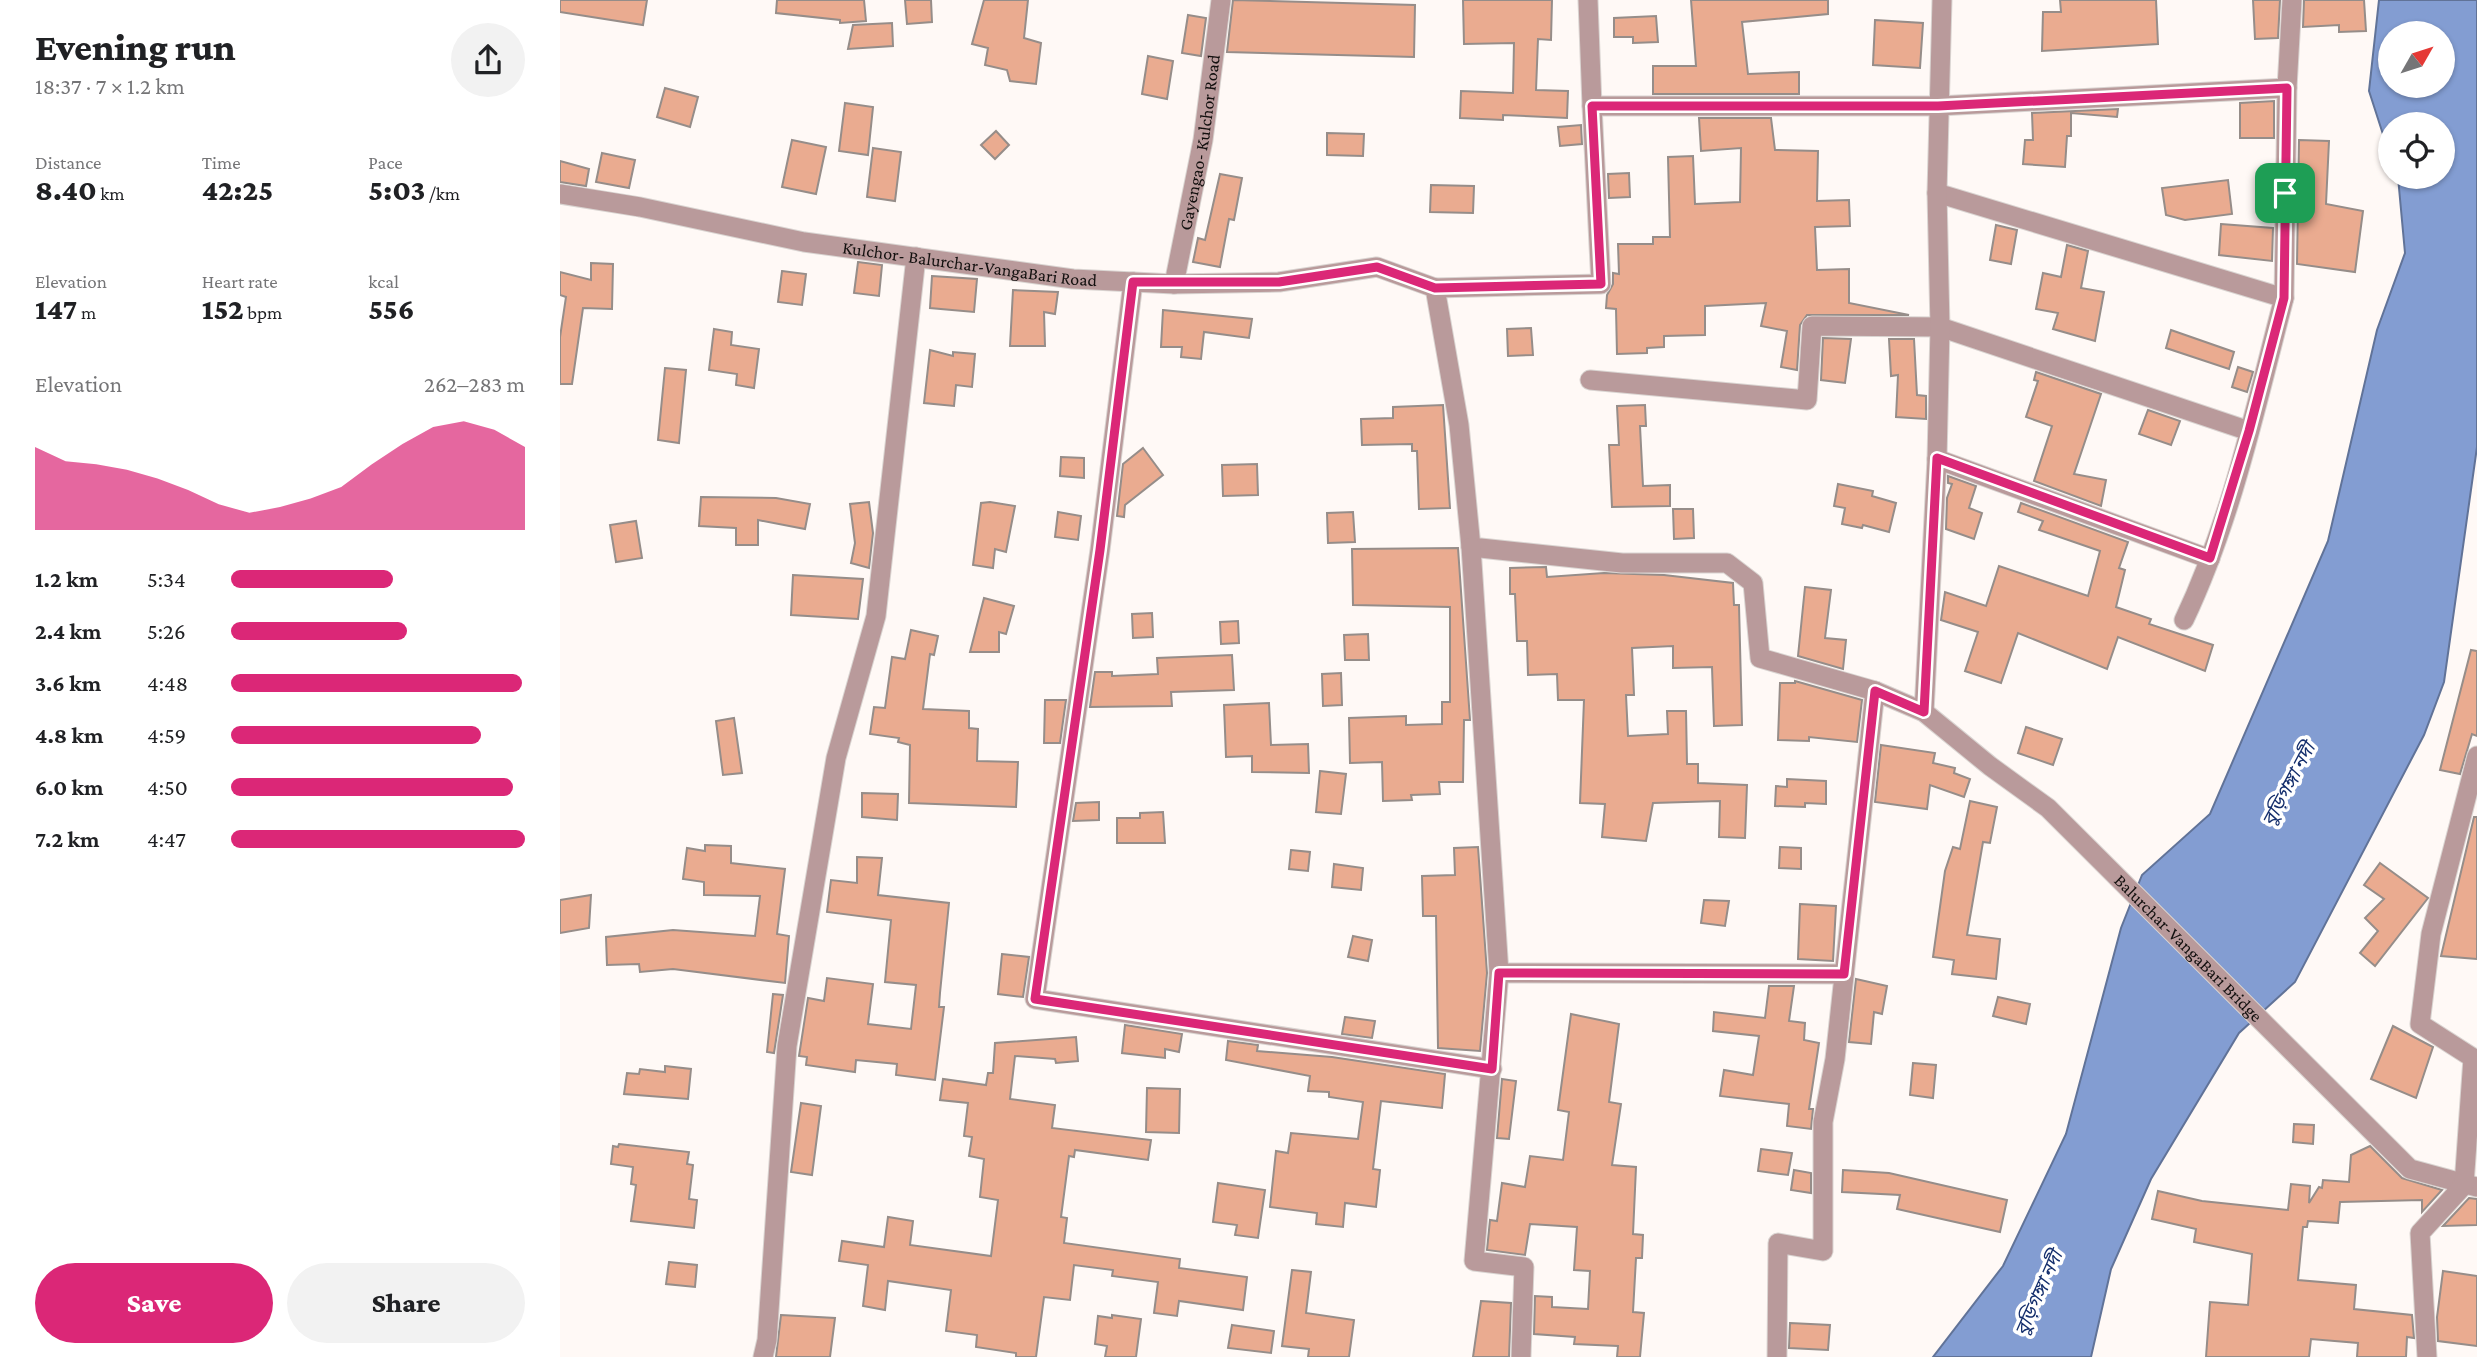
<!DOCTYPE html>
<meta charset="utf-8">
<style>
:root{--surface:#fff;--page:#f2f2f2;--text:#202124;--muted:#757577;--accent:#db2777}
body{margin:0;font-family:"Crimson Pro","Noto Sans Bengali",serif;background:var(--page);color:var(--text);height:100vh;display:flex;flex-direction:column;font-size:26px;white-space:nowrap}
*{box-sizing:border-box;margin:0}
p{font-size:23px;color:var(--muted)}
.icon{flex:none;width:38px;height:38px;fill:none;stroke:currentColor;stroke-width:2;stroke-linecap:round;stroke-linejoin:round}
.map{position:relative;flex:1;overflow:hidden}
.side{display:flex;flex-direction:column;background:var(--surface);width:560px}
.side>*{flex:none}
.needle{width:46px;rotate:51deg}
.fabs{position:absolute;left:1818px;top:21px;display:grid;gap:14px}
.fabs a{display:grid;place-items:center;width:77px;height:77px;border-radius:50%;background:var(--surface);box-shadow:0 2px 5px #0004;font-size:35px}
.pin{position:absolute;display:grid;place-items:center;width:60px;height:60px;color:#fff;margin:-30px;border-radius:14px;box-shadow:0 4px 10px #0006}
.round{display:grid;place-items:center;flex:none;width:74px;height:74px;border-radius:37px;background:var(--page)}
.summary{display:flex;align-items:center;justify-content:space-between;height:119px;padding:0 35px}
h1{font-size:38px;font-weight:800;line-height:52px}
.metrics{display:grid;grid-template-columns:repeat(3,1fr);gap:10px;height:119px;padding:7px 35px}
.metrics div{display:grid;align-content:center}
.metrics b{font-size:30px;font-weight:800}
.metrics small{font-size:19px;font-weight:400}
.metrics p{font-size:19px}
.chart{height:196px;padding:14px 35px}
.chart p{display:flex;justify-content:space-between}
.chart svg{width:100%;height:126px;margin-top:7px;fill:var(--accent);opacity:.7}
.action{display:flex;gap:14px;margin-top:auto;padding:14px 35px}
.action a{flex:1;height:80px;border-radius:42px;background:var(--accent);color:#fff;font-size:28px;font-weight:800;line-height:80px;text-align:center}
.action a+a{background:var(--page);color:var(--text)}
ul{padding:0 35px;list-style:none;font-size:23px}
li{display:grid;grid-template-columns:112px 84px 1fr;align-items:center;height:52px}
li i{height:18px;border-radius:9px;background:var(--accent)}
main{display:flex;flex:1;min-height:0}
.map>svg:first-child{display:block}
.water{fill:#839dd2;stroke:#617398;stroke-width:2;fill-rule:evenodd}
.building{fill:#eaab90;stroke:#968d89;stroke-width:2}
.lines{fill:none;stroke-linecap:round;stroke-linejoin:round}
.minor-casing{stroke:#d9d4d1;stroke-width:21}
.minor{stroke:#b99a9b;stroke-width:19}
.route-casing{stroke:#fff;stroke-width:14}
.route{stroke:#db2777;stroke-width:9}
.labels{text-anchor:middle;stroke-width:7;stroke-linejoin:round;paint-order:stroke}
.street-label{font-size:18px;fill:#13100f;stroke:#fff}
.water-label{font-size:19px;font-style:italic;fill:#142e6c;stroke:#fff}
</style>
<main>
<section class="side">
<div class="summary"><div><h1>Evening run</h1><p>18:37 · 7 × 1.2 km</p></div><a class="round"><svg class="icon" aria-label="share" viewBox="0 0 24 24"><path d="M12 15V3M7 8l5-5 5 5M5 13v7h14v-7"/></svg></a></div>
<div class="metrics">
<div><p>Distance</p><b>8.40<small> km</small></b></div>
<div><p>Time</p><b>42:25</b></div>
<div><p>Pace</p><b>5:03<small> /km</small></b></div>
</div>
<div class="metrics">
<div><p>Elevation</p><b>147<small> m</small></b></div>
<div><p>Heart rate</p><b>152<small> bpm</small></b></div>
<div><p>kcal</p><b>556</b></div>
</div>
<div class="chart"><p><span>Elevation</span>262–283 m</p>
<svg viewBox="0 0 160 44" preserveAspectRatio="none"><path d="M0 44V15L10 20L20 21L30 23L40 26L50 30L60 35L70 38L80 36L90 33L100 29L110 21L120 14L130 8L140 6L150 9L160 15V44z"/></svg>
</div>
<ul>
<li><b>1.2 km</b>5:34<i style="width:55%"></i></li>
<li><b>2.4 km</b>5:26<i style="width:60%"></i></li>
<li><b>3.6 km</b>4:48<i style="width:99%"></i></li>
<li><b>4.8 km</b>4:59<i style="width:85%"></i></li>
<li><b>6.0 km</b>4:50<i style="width:96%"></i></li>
<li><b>7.2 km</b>4:47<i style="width:100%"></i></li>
</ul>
<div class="action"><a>Save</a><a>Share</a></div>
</section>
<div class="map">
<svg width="1917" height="1357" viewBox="0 0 1917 1357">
<rect width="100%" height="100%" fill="#fff9f6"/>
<path class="water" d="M1819 0H1917V447L1884 682 1864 735 1735 982 1679 1033 1591 1179 1551 1269 1531 1357H1373L1443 1266 1506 1134 1561 928 1582 875 1650 814 1768 541 1817 330 1845 253 1838 177H1883V124H1830V156L1809 91ZM1830 33H1883V86H1830Z"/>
<g class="building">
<path d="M0 0H87L83 25 0 12Z"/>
<path d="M217 0H304L306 21 280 23V20L216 13Z"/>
<path d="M345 0H371L372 22 347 24Z"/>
<path d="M424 0H468L464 38 481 43 476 84 450 81 447 70 425 65 428 48 412 44Z"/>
<path d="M673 0 855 5 854 57 667 52Z"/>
<path d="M903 0H992L991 40 978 39 976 90 1008 91 1007 118 943 115V120L900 118 901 91 953 93 954 43 904 44Z"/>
<path d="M1131 0H1268V14L1182 22 1188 74 1239 72V94H1093V66H1136Z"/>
<path d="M1500 0H1596L1598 44 1482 51 1483 12H1501Z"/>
<path d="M1693 0H1720L1718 38 1695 39Z"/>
<path d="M1744 0H1804L1806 31 1779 32V25L1743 27Z"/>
<path d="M628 15 646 18 641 56 622 53Z"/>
<path d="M1096 16 1098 42 1073 43V37H1054V18Z"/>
<path d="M1315 20 1363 23 1360 68 1313 65Z"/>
<path d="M332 23 333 46 288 49 293 25Z"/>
<path d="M588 56 613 61 607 99 582 94Z"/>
<path d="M105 88 138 97 130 127 97 117Z"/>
<path d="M1714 101V138H1680V103Z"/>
<path d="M285 103 313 107 308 155 279 151Z"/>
<path d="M1558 109 1557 117 1511 113V136H1507L1505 167 1463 164 1465 140H1473L1472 113Z"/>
<path d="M1139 118H1211L1215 150 1258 151 1257 201 1289 200 1290 226 1255 227 1257 270 1289 269V303L1349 315H1247L1240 325 1237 370 1221 367 1227 331 1201 326 1206 303 1145 306V335L1104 336V347L1087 348V353L1057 354 1056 309 1046 308 1047 295 1053 284V273L1059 274 1058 244H1093V237H1110L1108 157 1133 156 1135 204 1180 202 1181 148 1141 151Z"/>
<path d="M1021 125 1022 144 1000 146 998 127Z"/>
<path d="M436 131 449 145 435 159 421 145Z"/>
<path d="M767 133 804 134 803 156 767 155Z"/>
<path d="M232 140 266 147 256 194 222 187Z"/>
<path d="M1739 140 1769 141 1766 204 1803 211 1795 272 1737 264Z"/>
<path d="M313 148 341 152 335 201 307 197Z"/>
<path d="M42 153 75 160 69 188 36 182Z"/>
<path d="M0 161 29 169 26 186 0 182Z"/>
<path d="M1069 173 1070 197 1049 198 1048 174Z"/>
<path d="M660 174 682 178 674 220 669 219 660 267 633 262 638 238 645 240Z"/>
<path d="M1668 180 1672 214 1625 220 1606 215 1602 188Z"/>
<path d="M871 185 914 186 913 213 870 212Z"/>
<path d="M1661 224 1713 228 1712 261 1659 255Z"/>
<path d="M1436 225 1457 230 1451 264 1430 260Z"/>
<path d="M1507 245 1528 251 1521 288 1544 292 1535 341 1493 329 1498 313 1476 309 1483 273 1501 277Z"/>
<path d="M298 262 322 265 319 296 294 293Z"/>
<path d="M31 263 53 264 52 309 23 308 12 384H0V337L6 297 0 295V272L31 280Z"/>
<path d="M222 271 246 274 242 305 218 302Z"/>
<path d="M372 276 417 279 414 312 370 308Z"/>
<path d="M453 290 498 292 495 314 484 312 485 346H450Z"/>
<path d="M603 310 692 319 689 338 644 332 641 359 621 357 622 347H601Z"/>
<path d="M971 328 973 355 948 356 947 329Z"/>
<path d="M154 329 172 332 171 345 199 349 194 388 176 385 177 374 149 370Z"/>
<path d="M1611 330 1674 352 1669 369 1606 348Z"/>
<path d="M1263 338 1291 339 1285 383 1261 380Z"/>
<path d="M1329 339H1354L1357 395 1366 396V419L1336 417 1338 375 1331 376Z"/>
<path d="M370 350 393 356V352L415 354 412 387 396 385 394 406 364 403Z"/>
<path d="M1678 367 1693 372 1687 392 1672 387Z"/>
<path d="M105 368 126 370 119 443 98 440Z"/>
<path d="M1476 372 1541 394 1514 474 1546 480 1541 506 1474 481 1492 426 1466 417 1478 381 1474 380Z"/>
<path d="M883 405 890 508 859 509 857 451H852V444L802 445 801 419 833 418V407Z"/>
<path d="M1085 405 1086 426H1080L1083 486 1110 485V506L1052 507 1049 445H1059L1057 406Z"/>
<path d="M1588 410 1620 421 1611 445 1579 434Z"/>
<path d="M583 448 603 475 565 505 564 517 557 516 563 464Z"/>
<path d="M501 457 524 458V478L500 476Z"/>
<path d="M697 464 698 495 663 496 662 465Z"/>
<path d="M1388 476 1416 486 1409 508 1422 513 1414 539 1386 529 1387 498 1392 484 1388 483Z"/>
<path d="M1278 484 1313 491 1312 496 1336 503 1329 532 1303 525 1302 528 1282 524 1285 508 1274 506Z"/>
<path d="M141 497 216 498 250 504 245 529 198 520V545H176V528L139 526Z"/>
<path d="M309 502 313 533 309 568 291 563 295 543 290 504Z"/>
<path d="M430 502 455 506 446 552 435 549 433 568 413 565 421 503Z"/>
<path d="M1461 503 1568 542 1559 568 1565 570 1556 607 1591 619 1589 624 1653 645 1645 671 1558 637 1547 669 1458 633 1441 683 1405 671 1418 632 1381 620 1385 592 1426 606 1439 566 1528 596 1540 551 1479 530 1483 521 1458 512Z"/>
<path d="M1113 509H1133L1134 538 1114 539Z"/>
<path d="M498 512 521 516 518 540 495 537Z"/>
<path d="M793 512 795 542 768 543 767 513Z"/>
<path d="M76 521 82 558 56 562 50 525Z"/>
<path d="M898 548 910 720H904L903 782H879L880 794 851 795 852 800 823 801 822 762 790 763 789 718 846 716V725L882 724V702H890V607L793 605 792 549Z"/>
<path d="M986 567 987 577 1044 573 1104 575 1173 583 1174 605H1179L1182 725 1154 726 1152 667 1113 668V646L1072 648 1074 695H1066L1068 736 1108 734 1107 711H1126L1127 764H1138V783L1187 785 1185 838 1159 837 1160 801 1093 803 1086 841 1042 837 1045 804 1020 803 1024 700H998L997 674 968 675 967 641H957L955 594H950V568Z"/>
<path d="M233 575 303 579 298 619 231 615Z"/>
<path d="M1245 587 1271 590 1265 638 1286 640 1283 669 1238 656Z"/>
<path d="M424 598 454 606 446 634 439 632V652H410Z"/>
<path d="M592 613 593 637 573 638 572 614Z"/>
<path d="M678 621 679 643 661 644 660 622Z"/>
<path d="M351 630 378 636 374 655 370 654 363 709 409 711V728L418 729 417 761 458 762 456 807 349 803 350 745 338 742 339 738 310 734 314 707 325 708 332 657 345 659Z"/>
<path d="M808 634 809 660H785L784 635Z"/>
<path d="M1911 650 1917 651V736L1912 734 1900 774 1880 770Z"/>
<path d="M672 655 674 690 611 692 612 706 530 707 535 672H552V676L598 674 597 658Z"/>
<path d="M781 673 782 705 763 706 762 674Z"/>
<path d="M1235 681 1302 700 1297 742 1249 737V741L1218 740 1220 683H1235Z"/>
<path d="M485 700H506L500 743H484Z"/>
<path d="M709 703 711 745 748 744 749 773 692 772V756L666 757 664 705Z"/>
<path d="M174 718 182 773 163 775 156 721Z"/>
<path d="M1466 727 1502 739 1493 765 1458 753Z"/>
<path d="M1321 745 1375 753 1373 763 1395 768 1394 773 1410 779 1404 797 1370 785 1367 809 1315 802Z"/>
<path d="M760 771 786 774 781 814 756 812Z"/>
<path d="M1227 779 1266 781V804L1245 803V807L1215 806 1216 786 1227 787Z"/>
<path d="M302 793 338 794 337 820 302 817Z"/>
<path d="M1410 801 1437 807 1430 843 1423 842 1407 935 1440 939 1436 979 1392 974 1394 960 1373 957 1385 871 1393 847 1400 849Z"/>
<path d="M539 802V820L513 821 516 803Z"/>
<path d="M603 812 605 843H557V818H580V813Z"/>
<path d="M1914 817H1917V959L1881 956Z"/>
<path d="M145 845 171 846V863L225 869 217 934 229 936 225 983 113 969 80 972 79 964 47 965 46 937 113 930 195 936 200 896 144 895V882L123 879 127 848 145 851Z"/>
<path d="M918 847 927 973 920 1051 878 1048 876 916H863L862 876 895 875 894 848Z"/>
<path d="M1220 847 1241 848V869L1219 868Z"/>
<path d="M731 850 750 852 748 871 729 869Z"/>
<path d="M297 857 322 858 318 895 389 903 380 993 379 1007H384L375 1080 336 1075 337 1064 296 1060 295 1072 246 1065 247 1057 239 1056 248 998 264 1001 267 978 313 984 308 1024 351 1029 356 985 325 982 331 920 267 912 271 880 297 883Z"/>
<path d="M1820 863 1868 898 1815 966 1800 953 1818 931 1805 918 1824 899 1804 885Z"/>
<path d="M774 864 803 868 801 890 772 887Z"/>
<path d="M31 895 29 928 0 933V900Z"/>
<path d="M1144 900 1169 901 1165 926 1141 923Z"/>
<path d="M1240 904 1276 906 1273 961 1238 959Z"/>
<path d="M793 936 812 940 808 961 788 957Z"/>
<path d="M442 954 469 957 463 997 438 994Z"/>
<path d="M1296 979 1327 986 1322 1014 1314 1012 1311 1044 1289 1042Z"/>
<path d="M1209 986H1234L1229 1021 1245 1023 1244 1040 1259 1043 1249 1109H1253L1251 1129 1227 1126 1229 1104 1160 1096 1164 1070 1193 1075 1199 1036 1153 1031 1154 1012 1205 1018Z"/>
<path d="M213 994 223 995 214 1053 207 1052Z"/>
<path d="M1438 997 1470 1004 1466 1024 1433 1016Z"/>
<path d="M1011 1014 1059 1024 1049 1102 1061 1104 1052 1165 1076 1167 1073 1234 1083 1235 1082 1258H1076L1073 1312 1084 1313 1080 1357H1057L1058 1346 1014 1344 1015 1337 974 1334 975 1296 992 1297V1307L1028 1309 1030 1271 1014 1270 1017 1227 970 1224 965 1255 927 1250 930 1220 937 1221 942 1183 965 1187 970 1156 1003 1160 1009 1112 998 1110Z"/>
<path d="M785 1017 815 1021 812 1038 782 1034Z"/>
<path d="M565 1025 622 1034 619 1052 605 1049V1058L562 1053Z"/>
<path d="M1833 1026 1873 1047 1856 1098 1811 1079Z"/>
<path d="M516 1037 518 1061 496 1063 495 1059 455 1056 450 1099 495 1105 492 1128 591 1140 588 1160 515 1150 514 1157 509 1156 501 1217 507 1218 504 1243 620 1259 619 1268 687 1277 683 1310 619 1301 617 1316 594 1313 598 1282 552 1276 553 1270 514 1265 510 1300 484 1297 476 1357H456V1353L416 1347 417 1335 386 1331 391 1290 328 1281 325 1310 303 1306 308 1265 279 1261 282 1241 324 1247 328 1217 353 1221 350 1245 431 1256 438 1200 420 1197 424 1159 409 1156 412 1137 404 1136 408 1103 380 1100 383 1079 426 1085 428 1073H433L435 1043Z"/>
<path d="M668 1041 698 1045 697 1051 772 1057 885 1074 882 1108 821 1101 813 1169 820 1170 816 1207 785 1203 783 1227 756 1224 757 1213 710 1207 716 1151 728 1153 731 1133 798 1139 803 1102 769 1097V1092L748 1091 750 1076 666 1060Z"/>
<path d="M1353 1063 1376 1065 1373 1098 1350 1095Z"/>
<path d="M105 1066 131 1069 128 1099 64 1094 67 1073 79 1074 80 1069 105 1072Z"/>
<path d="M942 1079 956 1081 949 1139 937 1138Z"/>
<path d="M587 1088 620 1089 619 1133 586 1132Z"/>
<path d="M241 1103 261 1106 252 1175 231 1172Z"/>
<path d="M1734 1124 1754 1125 1753 1144 1733 1142Z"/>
<path d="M59 1144 129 1152 127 1164 133 1165 129 1199 137 1200 134 1228 71 1221 76 1185 71 1184 73 1167 51 1164 53 1146 58 1147Z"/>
<path d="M1810 1146 1842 1178 1882 1190 1862 1212V1200L1780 1202 1778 1223 1748 1221 1747 1227H1743L1738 1280 1796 1285 1794 1309 1852 1315 1854 1338 1847 1337 1846 1357H1797L1798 1343 1751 1339 1749 1357H1646L1650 1302 1688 1305 1692 1254 1634 1242 1636 1229 1592 1219 1598 1191 1642 1201 1728 1210 1731 1184 1750 1186 1749 1203 1759 1187 1762 1188 1763 1180 1789 1182 1791 1155Z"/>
<path d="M1201 1149 1232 1153 1228 1175 1198 1171Z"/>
<path d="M1234 1170 1251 1173V1193L1231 1190Z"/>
<path d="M1283 1170 1329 1173 1447 1200 1440 1232 1337 1209 1340 1195 1282 1192Z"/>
<path d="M658 1183 705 1190 698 1238 675 1235 677 1225 653 1222Z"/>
<path d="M1909 1198 1917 1199V1225L1883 1226Z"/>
<path d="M109 1262 137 1265 135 1287 106 1284Z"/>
<path d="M732 1270 751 1272 746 1313 794 1320 789 1357H748L749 1349 722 1346Z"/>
<path d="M1883 1271 1917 1276V1346L1878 1341 1877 1317Z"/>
<path d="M921 1301 951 1303 949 1357H913Z"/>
<path d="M221 1315 275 1318 270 1357H216Z"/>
<path d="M552 1315 581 1319 576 1357H545L547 1346 535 1344 538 1316 552 1318Z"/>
<path d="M1230 1323 1270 1325 1268 1350 1229 1348Z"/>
<path d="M672 1325 714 1331 711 1353 668 1348Z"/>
</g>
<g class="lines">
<g class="minor-casing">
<g id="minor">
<path d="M1028 0 1032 106"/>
<path d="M1377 193 1724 298C1696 405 1672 519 1624 620"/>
<path id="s1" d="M0 194 80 207 244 242 513 279 614 284 719 282 817 267 875 288 899 425 911 547 1062 563H1167L1193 583 1200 658 1315 691 1364 712 1430 766 1488 808 1850 1169 1917 1187"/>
<path d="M573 282 540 550 475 999 932 1069"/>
<path id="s2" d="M614 284 643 140 661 0"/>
<path d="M875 288 1041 284 1032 106H1378L1727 88"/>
<path d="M1724 298 1727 88 1732 0"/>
<path d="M1030 380 1247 400 1252 326 1380 327 1689 431"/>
<path d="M1377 459 1650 559"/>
<path d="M911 547 939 973 1284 974"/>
<path d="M1364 712 1377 459 1380 327 1377 193 1382 0"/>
<path d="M939 973 914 1261 964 1267 961 1357"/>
<path d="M203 1357 207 1340 227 1046 276 758 316 616 356 257"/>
<path d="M1217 1357 1218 1243 1263 1251V1122L1275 1059 1315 691"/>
<path d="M1867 1357 1860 1233 1904 1185 1913 1058 1860 1024 1871 934 1917 756"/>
</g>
</g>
<use href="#minor" class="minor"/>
</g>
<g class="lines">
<g class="route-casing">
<path id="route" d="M1727 88 1724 298 1689 431 1650 558 1377 458 1364 712 1315 691 1284 974 939 973 932 1069 475 999 540 550 573 282H719L817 267 875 288 1041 284 1032 106H1378Z"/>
</g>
<use href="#route" class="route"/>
</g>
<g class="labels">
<g class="street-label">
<text dy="6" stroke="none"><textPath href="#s2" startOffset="144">Gayengao- Kulchor Road</textPath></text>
<text dy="6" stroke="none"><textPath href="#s1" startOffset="416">Kulchor- Balurchar-VangaBari Road</textPath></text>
<text dy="6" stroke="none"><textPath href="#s1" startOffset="2042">Balurchar-VangaBari Bridge</textPath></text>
</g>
<g class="water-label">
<text transform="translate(1728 784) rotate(-62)" y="7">বুড়িগঙ্গা নদী</text>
<text transform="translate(1478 1293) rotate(-66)" y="7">বুড়িগঙ্গা নদী</text>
</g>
</g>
</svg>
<div class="fabs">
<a><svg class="needle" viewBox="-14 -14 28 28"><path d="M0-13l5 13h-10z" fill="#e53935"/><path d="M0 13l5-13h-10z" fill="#757577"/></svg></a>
<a><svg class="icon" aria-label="locate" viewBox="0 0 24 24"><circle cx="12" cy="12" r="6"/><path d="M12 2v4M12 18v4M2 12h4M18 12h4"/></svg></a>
</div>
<div class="pin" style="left:1725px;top:193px;background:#1e9e55"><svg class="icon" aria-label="arrive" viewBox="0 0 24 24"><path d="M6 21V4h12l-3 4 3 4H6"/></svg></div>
</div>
</main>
